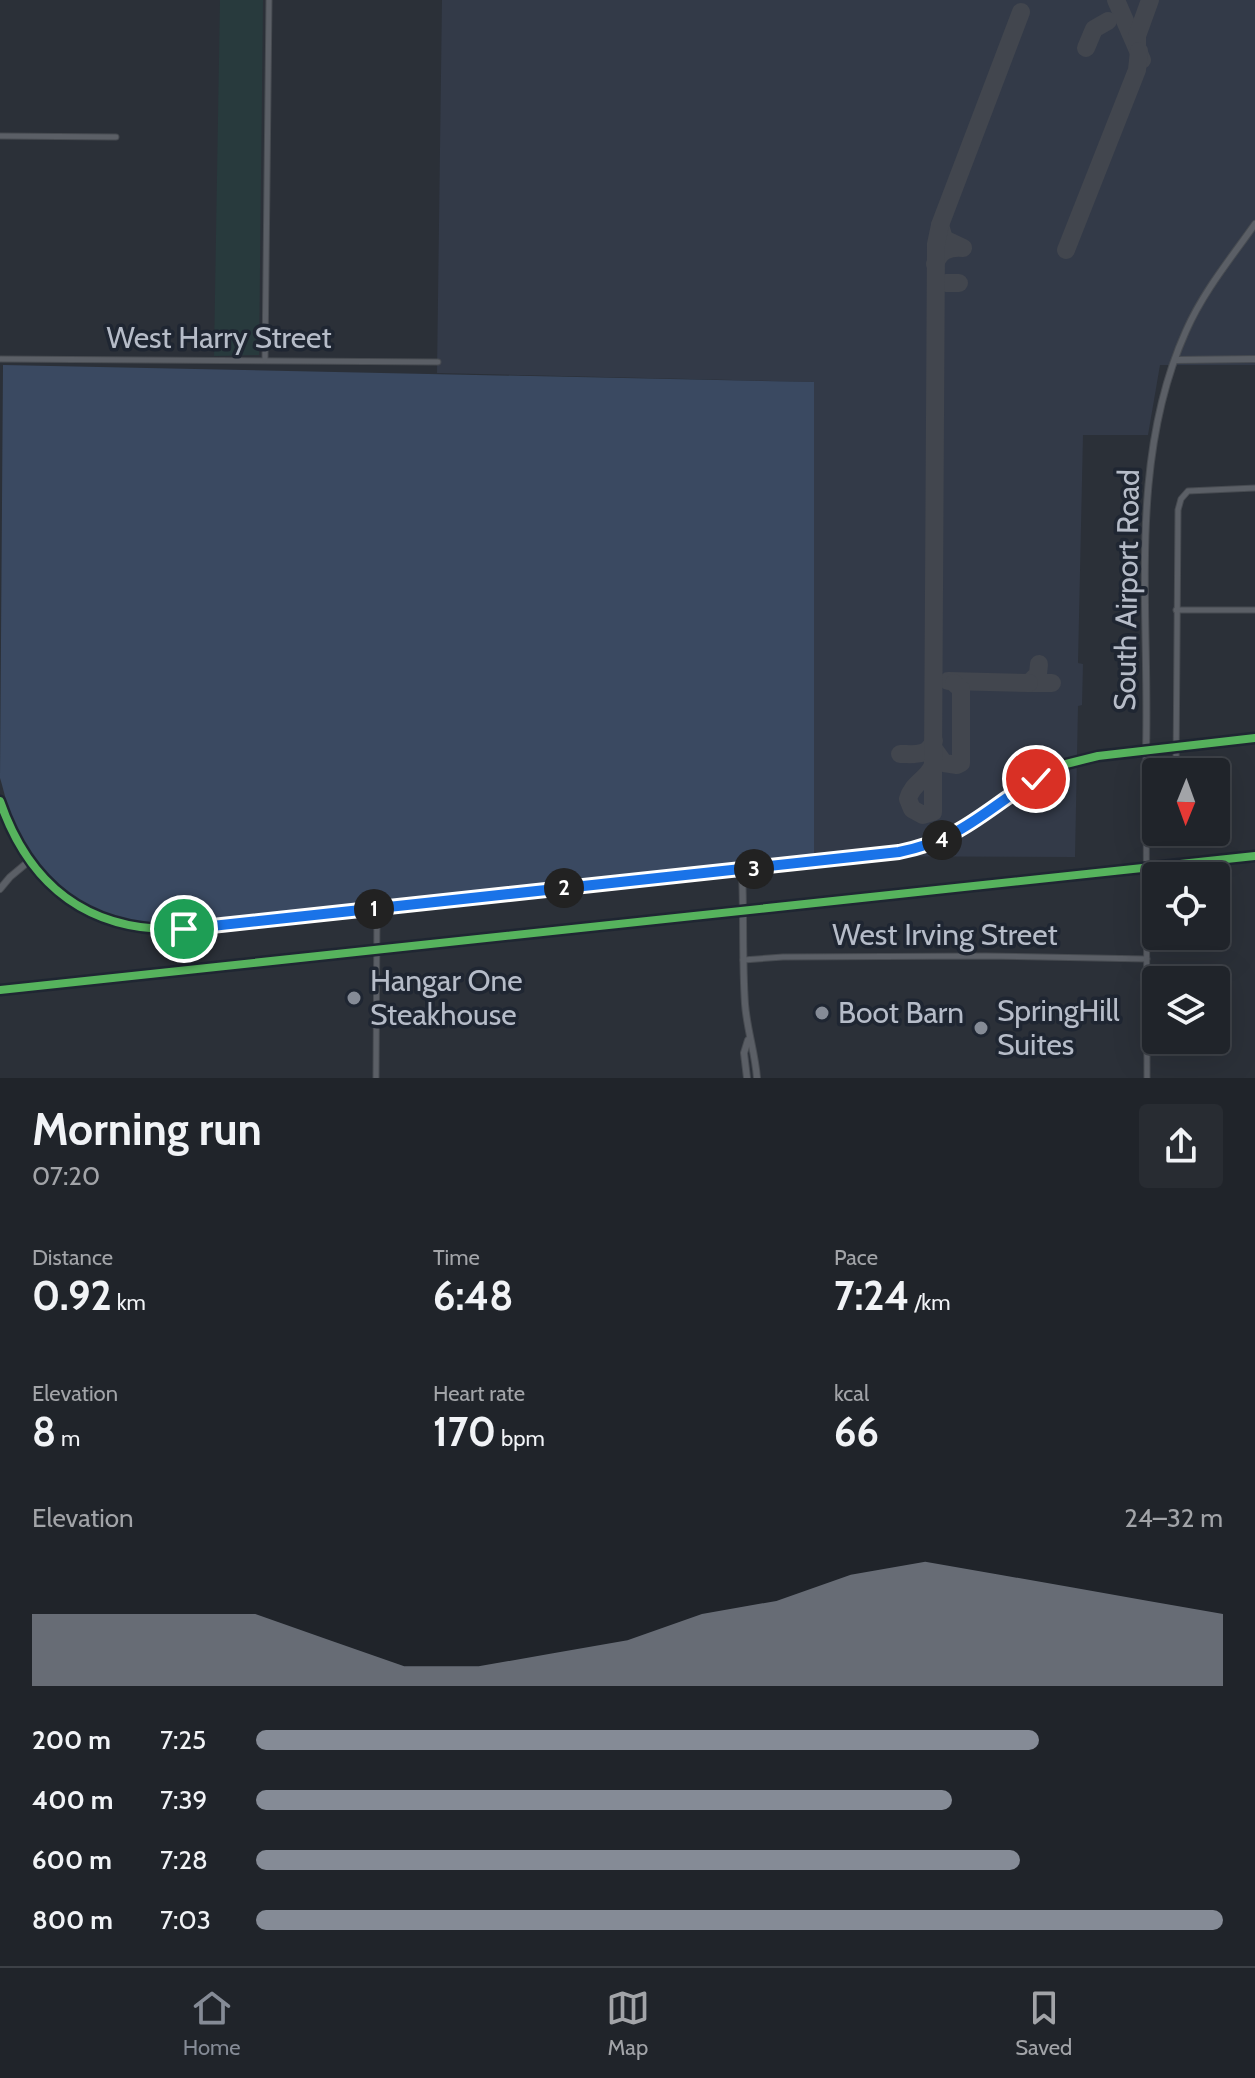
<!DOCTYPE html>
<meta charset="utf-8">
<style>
:root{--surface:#20242a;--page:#282c32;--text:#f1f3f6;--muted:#a2a4a8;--line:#3d4147;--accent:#858b96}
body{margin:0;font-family:Cabin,sans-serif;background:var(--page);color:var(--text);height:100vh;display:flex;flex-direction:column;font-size:30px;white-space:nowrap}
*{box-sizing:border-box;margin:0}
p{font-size:26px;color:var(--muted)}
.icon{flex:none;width:44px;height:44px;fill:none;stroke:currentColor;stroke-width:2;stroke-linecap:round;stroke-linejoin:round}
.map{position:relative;height:1078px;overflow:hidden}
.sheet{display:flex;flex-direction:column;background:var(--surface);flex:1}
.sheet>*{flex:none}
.needle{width:52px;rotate:181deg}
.controls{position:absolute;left:1142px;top:758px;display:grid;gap:16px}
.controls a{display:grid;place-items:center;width:88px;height:88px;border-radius:8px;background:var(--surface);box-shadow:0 8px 32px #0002,0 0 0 2px var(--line);font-size:40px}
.pin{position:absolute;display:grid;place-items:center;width:68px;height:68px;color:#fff;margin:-34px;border:4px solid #fff;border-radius:50%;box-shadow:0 2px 8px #0007}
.km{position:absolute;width:40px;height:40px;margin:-20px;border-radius:50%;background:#222;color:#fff;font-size:22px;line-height:40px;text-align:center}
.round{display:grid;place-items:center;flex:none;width:84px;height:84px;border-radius:8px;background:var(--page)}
.head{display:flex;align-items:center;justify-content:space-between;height:136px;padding:0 32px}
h1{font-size:44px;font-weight:800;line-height:60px}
.stats{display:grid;grid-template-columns:repeat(3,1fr);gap:12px;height:136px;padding:8px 32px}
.stats div{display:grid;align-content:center}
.stats b{font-size:40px;font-weight:800}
.stats small{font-size:22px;font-weight:400}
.stats p{font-size:22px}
.chart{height:224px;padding:16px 32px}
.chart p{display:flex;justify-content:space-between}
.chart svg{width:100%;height:144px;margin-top:8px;fill:var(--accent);opacity:.7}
ul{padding:0 32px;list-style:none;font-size:26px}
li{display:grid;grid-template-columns:128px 96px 1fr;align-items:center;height:60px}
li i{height:20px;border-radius:10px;background:var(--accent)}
.tabs{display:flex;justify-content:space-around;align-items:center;height:112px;border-top:2px solid var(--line);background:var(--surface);font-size:22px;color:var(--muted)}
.tabs a{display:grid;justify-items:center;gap:4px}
.tabs .on{color:var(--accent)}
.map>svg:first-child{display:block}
.airport{fill:#333a48}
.green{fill:#283a3d}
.water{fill:#3a4961}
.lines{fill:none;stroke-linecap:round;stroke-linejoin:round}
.taxiway{stroke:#42464e;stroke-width:18}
.minor-casing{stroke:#474b51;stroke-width:7}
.tertiary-casing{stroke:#474b51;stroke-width:8}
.minor{stroke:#5b5f66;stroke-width:5}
.tertiary{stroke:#5b5f66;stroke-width:6}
.cycleway-casing{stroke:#1f2632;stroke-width:13}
.cycleway{stroke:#56b35d;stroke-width:8}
.route-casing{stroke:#fff;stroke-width:16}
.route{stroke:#1a73e8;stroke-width:10}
.poi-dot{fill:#858b96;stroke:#1f2632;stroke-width:3}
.labels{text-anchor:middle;stroke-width:7;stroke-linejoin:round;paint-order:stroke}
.street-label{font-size:30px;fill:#b6bcc8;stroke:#1f2632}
.poi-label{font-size:30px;fill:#b6bcc8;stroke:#1f2632;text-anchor:start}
</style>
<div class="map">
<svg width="1255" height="1078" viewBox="0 0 1255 1078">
<rect width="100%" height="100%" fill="#2b3038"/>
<path class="airport" d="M442 0H1255V365H1160L1148 435H1083L1078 663 1083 664 1082 705 1078 706 1075 857 814 856 813 382 437 373Z"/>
<path class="green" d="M220 0H263L259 355 214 356Z"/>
<path class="water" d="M3 365 814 382V856L166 927C102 922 39 888 14 826 8 811 5 794 0 778Z"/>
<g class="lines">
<g class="taxiway">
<path d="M1116 0 1142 60"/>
<path d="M1137 45V36L1150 0"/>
<path d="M1086 48 1094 29 1108 21"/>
<path d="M1066 250 1137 70 1139 51"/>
<path d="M935 264C940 250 949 247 963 248L944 239 940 225"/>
<path d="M946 283H959"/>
<path d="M1039 664 1038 674 1029 683H1052"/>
<path d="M948 681 1029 683"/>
<path d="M934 749 944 763 957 765 961 763V689L954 683"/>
<path d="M900 754C915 754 927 757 934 741"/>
<path d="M933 765V812L923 815 912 809 908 799C912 783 927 780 933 765L936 244 940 225 1021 12"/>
</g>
<g class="minor-casing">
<g id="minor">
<path d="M0 136 116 137"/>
<path d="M0 359 438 362"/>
<path d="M265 360 269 0"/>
<path d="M1176 610H1255"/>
<path d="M1176 772 1178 510 1181 499 1188 491 1255 488"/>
<path d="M743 960 783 957 985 956 1147 959"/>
<path d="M376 1078 377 909"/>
<path d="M1147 1078 1146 751 1255 738"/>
</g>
</g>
<g class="tertiary-casing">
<g id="tertiary">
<path d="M1175 360 1255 359"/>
<path d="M0 801C30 888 91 933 184 929L899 852C963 839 982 811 1034 780 1067 760 1108 751 1146 751 1150 612 1127 462 1186 331 1203 292 1231 258 1255 224"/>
<path d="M742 871C744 915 742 959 745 1004 747 1030 755 1052 757 1078"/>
<path d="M0 889 10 877 28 862"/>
<path d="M747 1078 744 1053 748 1040"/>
</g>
</g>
<use href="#minor" class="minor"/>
<use href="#tertiary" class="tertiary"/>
<g class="cycleway-casing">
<g id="cycleway">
<path d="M0 801C30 888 91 933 184 929L899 852 932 844 964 829 1033 780 1066 764 1098 756 1255 738"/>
<path d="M0 990 1255 856"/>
</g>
</g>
<use href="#cycleway" class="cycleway"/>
</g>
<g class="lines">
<g class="route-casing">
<path id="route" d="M184 929 899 852C963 839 984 810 1036 779"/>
</g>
<use href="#route" class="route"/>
</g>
<g class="poi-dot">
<circle cx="354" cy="998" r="8"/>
<circle cx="822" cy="1013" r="8"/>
<circle cx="981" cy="1028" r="8"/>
</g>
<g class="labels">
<g class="street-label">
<text x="219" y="348">West Harry Street</text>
<text transform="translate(1127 590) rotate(-89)" y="10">South Airport Road</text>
<text x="945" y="945">West Irving Street</text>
</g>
<g class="poi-label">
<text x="370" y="991">Hangar One<tspan x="370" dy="34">Steakhouse</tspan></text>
<text x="997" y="1021">SpringHill<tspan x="997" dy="34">Suites</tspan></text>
<text x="838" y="1023">Boot Barn</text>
</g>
</g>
</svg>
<div class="controls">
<a><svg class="needle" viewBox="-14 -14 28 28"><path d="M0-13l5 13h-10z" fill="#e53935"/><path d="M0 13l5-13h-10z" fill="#a2a4a8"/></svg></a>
<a><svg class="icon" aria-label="locate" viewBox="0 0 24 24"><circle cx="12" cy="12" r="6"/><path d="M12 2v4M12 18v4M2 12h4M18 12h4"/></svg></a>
<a><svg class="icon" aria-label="layers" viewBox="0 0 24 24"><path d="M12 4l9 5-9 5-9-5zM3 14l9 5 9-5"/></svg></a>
</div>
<div class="pin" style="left:184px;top:929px;background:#1e9e55"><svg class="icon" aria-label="arrive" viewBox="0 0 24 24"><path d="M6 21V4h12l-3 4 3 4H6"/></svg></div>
<div class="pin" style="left:1036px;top:779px;background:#d93025"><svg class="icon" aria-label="check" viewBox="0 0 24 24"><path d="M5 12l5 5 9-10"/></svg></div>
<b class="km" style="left:374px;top:909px">1</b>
<b class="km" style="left:564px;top:888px">2</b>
<b class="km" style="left:754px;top:869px">3</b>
<b class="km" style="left:942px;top:840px">4</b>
</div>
<section class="sheet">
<div class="head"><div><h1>Morning run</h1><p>07:20</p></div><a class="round"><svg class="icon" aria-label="share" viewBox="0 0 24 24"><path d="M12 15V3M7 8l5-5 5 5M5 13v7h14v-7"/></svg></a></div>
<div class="stats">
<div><p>Distance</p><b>0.92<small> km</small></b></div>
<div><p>Time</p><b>6:48</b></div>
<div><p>Pace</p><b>7:24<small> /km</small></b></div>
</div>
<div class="stats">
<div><p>Elevation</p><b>8<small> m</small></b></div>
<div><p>Heart rate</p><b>170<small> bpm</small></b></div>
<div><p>kcal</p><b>66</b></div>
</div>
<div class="chart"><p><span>Elevation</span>24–32 m</p>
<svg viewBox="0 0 160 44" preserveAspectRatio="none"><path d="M0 44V22L10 22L20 22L30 22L40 30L50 38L60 38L70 34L80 30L90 22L100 18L110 10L120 6L130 10L140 14L150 18L160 22V44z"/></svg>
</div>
<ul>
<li><b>200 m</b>7:25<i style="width:81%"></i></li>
<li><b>400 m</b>7:39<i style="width:72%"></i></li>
<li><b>600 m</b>7:28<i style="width:79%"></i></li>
<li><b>800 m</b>7:03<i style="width:100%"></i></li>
</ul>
</section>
<nav class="tabs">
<a class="on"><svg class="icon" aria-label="home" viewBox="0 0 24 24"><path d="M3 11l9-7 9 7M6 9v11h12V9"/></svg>Home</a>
<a><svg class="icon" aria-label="map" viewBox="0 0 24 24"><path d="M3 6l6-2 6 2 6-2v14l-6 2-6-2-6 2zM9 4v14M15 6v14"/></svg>Map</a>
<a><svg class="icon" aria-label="saved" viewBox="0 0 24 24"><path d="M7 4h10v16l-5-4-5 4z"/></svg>Saved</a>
</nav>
